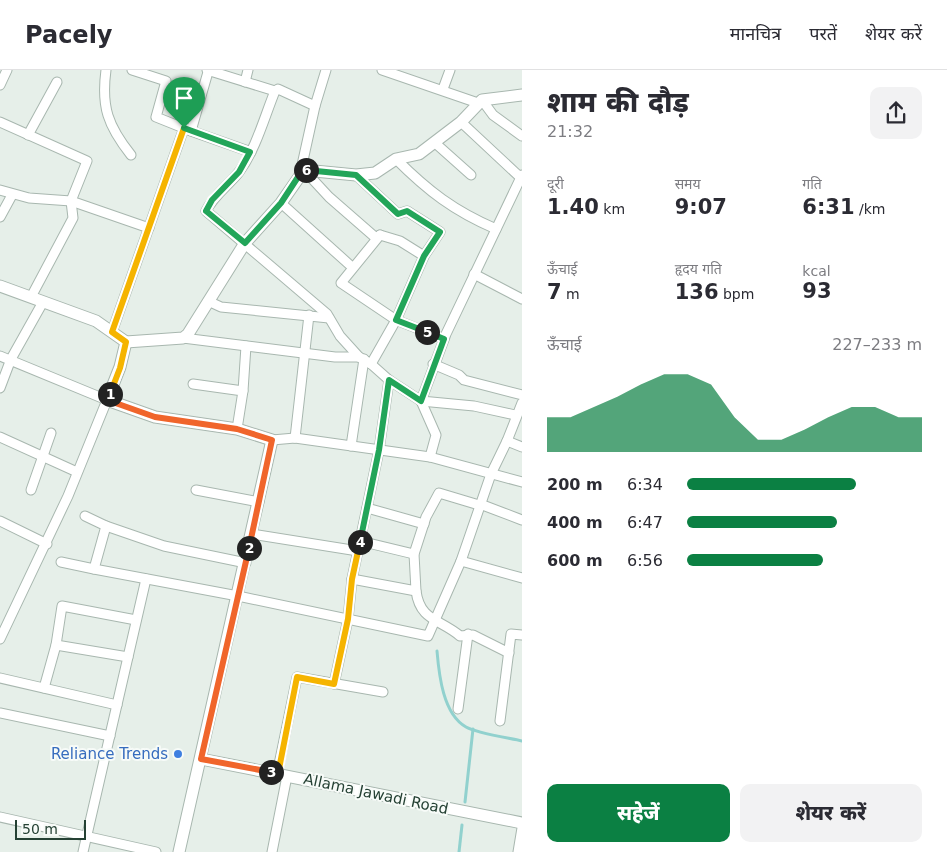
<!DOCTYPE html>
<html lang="hi">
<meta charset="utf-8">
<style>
:root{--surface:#fff;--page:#f2f2f3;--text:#2b2b33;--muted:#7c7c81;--line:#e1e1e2;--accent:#0b8043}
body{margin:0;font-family:"DejaVu Sans","Noto Sans Devanagari",sans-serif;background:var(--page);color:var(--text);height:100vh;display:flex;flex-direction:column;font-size:19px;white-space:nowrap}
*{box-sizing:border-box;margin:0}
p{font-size:16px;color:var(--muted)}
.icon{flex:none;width:28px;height:28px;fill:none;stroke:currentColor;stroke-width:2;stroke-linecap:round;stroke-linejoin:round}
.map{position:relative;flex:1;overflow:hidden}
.panel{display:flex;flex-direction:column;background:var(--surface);width:425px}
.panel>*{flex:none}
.scale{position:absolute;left:15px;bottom:12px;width:71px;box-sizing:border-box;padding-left:5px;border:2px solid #254134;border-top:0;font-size:14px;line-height:18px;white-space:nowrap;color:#254134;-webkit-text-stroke:4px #f7fbf8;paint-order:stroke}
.pin{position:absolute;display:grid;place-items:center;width:42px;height:42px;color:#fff;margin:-51px -21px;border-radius:50% 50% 50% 0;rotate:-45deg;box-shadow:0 0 5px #0007}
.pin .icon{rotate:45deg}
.km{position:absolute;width:25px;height:25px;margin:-12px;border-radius:50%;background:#222;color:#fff;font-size:14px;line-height:25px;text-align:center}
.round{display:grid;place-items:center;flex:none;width:52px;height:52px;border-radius:10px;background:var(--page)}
.head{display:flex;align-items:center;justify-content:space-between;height:85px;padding:0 25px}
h1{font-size:28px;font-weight:800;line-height:38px}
.figures{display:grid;grid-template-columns:repeat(3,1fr);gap:8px;height:85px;padding:5px 25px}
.figures div{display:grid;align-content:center}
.figures b{font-size:21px;font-weight:800}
.figures small{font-size:14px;font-weight:400}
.figures p{font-size:14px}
.chart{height:140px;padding:10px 25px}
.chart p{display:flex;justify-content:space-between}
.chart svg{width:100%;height:90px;margin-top:5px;fill:var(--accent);opacity:.7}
.action{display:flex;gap:10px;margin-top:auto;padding:10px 25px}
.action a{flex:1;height:58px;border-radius:10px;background:var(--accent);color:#fff;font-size:20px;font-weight:800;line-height:58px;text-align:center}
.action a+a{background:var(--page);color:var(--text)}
ul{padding:0 25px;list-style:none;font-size:16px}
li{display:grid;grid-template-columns:80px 60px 1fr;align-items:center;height:38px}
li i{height:12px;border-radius:6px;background:var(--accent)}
header{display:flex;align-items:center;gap:30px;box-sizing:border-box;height:70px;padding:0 25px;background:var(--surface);border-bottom:1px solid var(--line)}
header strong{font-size:24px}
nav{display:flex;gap:28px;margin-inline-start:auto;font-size:18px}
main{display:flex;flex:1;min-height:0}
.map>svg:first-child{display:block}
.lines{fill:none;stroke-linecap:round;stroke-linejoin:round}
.stream{stroke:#91d1ce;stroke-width:3}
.minor-casing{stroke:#a8b7af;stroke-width:11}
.tertiary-casing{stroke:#a8b7af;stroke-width:13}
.minor{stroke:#fff;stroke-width:9}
.tertiary{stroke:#fff;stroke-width:11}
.split-1-casing{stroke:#fff;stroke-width:10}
.split-2-casing{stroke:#fff;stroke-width:10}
.split-3-casing{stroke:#fff;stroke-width:10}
.split-4-casing{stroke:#fff;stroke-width:10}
.split-5-casing{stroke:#fff;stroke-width:10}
.split-6-casing{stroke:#fff;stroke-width:10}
.split-7-casing{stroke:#fff;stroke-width:10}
.split-1{stroke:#f5b400;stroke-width:6}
.split-2{stroke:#f0652b;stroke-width:6}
.split-3{stroke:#f0652b;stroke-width:6}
.split-4{stroke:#f5b400;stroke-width:6}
.split-5{stroke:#22a559;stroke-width:6}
.split-6{stroke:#22a559;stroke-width:6}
.split-7{stroke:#22a559;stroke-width:6}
.shop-dot{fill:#3f7fe0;stroke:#f7fbf8;stroke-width:2}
.labels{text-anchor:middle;stroke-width:4;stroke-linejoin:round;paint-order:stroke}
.shop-label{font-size:15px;fill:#366cbe;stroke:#f7fbf8;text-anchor:end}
.street-label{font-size:15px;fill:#254134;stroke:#f7fbf8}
</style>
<header>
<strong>Pacely</strong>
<nav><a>मानचित्र</a><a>परतें</a><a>शेयर करें</a></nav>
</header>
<main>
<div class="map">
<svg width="522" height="782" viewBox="0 0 522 782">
<rect width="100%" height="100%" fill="#e6efe9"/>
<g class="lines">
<g class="stream">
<path d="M437 581C439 605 443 644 466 657 476 663 509 668 522 671"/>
<path d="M465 732 473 659"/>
<path d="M459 782 462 755"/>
</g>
<g class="minor-casing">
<g id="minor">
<path d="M106 0C101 37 108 56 131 85"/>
<path d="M132 0 166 11 156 47 191 61 208 2"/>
<path d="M207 0 275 21 278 19 315 36 326 0"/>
<path d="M382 0 478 33"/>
<path d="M245 12 248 0"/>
<path d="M0 15 7 0"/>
<path d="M443 19 450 0"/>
<path d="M275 21C264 48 256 79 239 102 228 116 214 125 206 141L327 244 340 266 359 287 371 294 389 310 421 331 474 336 515 345"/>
<path d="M482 30 493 45 522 66"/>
<path d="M0 52 87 91 71 131 73 148 31 227"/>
<path d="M461 52 521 108"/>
<path d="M191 61 251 82"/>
<path d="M28 65 57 12"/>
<path d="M434 72 471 105"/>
<path d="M396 89C428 121 454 141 496 159"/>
<path d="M304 100 329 127 376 168 380 165 400 171 424 186"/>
<path d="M300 104 315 36"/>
<path d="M356 105 398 144 407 141 440 162 424 186 396 250 371 294"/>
<path d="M0 120 29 128 71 131 149 158"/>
<path d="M281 133 352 197"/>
<path d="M0 147 12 125"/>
<path d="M380 165 341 213 396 250 444 269"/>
<path d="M474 204 522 229"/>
<path d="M208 231 221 237 329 248"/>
<path d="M112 262 184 58"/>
<path d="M183 268 335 287H359"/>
<path d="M0 286 107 330 68 426 0 569"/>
<path d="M433 294 459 305 464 310 522 325"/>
<path d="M193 314 243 321 237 359"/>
<path d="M0 318 11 289 43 232"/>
<path d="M243 321 246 276"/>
<path d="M522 333 507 371 522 377"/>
<path d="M0 367 77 402"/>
<path d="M295 368 309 245"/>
<path d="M272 370 295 368 430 387 522 412"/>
<path d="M351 376 364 289"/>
<path d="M430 387 436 365 421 331 446 264 522 105"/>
<path d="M31 420 51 363"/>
<path d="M196 420 259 432"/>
<path d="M480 434 522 450"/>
<path d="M367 438 424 454"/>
<path d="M85 446 106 456 94 499 238 526 428 566 461 491 491 404 507 371"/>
<path d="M0 451 47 474"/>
<path d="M106 456 164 476 246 493"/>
<path d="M252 464 358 481"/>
<path d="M360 471 414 484"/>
<path d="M461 491 522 508"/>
<path d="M61 492 94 499"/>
<path d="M352 509 416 521 414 484 426 447 439 423 479 435"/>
<path d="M416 521C420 551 440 549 460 566L473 565 509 583"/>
<path d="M56 575 128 587"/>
<path d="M0 608 117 635"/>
<path d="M334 614 348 549 352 509 379 380 389 310"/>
<path d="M44 618 56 575 62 536 136 550"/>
<path d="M458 639 468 564"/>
<path d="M0 643 110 666"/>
<path d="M500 651 511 564 522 565"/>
<path d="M277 704 297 607 383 622"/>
<path d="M0 747 156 782"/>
<path d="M83 782 146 509"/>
<path d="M272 782 287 706"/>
<path d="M518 782 522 758"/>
</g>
</g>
<g class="tertiary-casing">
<g id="tertiary">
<path d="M0 216 96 251 126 272 120 297 107 330 155 347 237 359 272 370 179 782"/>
<path d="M126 272 183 268 188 264 245 173 281 133 304 100 356 105 375 103 396 89 419 84 461 52 482 30 522 25"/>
<path d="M201 689 522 753"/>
</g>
</g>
<use href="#minor" class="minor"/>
<use href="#tertiary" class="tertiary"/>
</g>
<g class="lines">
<g class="split-1-casing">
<path id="split-1" d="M110 324 120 298 126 272 112 262 184 58"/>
</g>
<g class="split-2-casing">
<path id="split-2" d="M110 324 107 330 155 347 237 359 272 370 249 478"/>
</g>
<g class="split-3-casing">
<path id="split-3" d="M249 478 201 689 271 702"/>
</g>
<g class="split-4-casing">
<path id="split-4" d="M271 702 278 704 297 607 334 614 348 549 352 509 360 472"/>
</g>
<g class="split-5-casing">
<path id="split-5" d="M360 472 379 380 389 310 421 331 444 269 427 262"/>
</g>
<g class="split-6-casing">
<path id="split-6" d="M306 100 356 105 398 144 407 141 440 162 424 186 396 250 427 262"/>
</g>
<g class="split-7-casing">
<path id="split-7" d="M184 58 250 82 239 102 212 130 206 141 245 173 281 133 300 104 306 100"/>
</g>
<use href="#split-1" class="split-1"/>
<use href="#split-2" class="split-2"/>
<use href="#split-3" class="split-3"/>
<use href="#split-4" class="split-4"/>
<use href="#split-5" class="split-5"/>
<use href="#split-6" class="split-6"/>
<use href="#split-7" class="split-7"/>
</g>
<circle class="shop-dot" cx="178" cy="684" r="5"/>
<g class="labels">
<g class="shop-label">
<text x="168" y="689">Reliance Trends</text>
</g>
<g class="street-label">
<text transform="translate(376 724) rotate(12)" y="5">Allama Jawadi Road</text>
</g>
</g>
</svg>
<div class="scale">50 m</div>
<div class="pin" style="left:184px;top:58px;background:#1e9e55"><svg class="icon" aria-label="arrive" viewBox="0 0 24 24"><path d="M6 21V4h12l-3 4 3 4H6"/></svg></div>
<b class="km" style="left:110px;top:324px">1</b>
<b class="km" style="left:249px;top:478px">2</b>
<b class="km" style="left:271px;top:702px">3</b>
<b class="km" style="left:360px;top:472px">4</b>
<b class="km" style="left:427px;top:262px">5</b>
<b class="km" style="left:306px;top:100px">6</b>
</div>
<section class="panel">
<div class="head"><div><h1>शाम की दौड़</h1><p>21:32</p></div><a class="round"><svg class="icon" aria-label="share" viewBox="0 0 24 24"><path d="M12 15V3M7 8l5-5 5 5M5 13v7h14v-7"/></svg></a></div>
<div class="figures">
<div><p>दूरी</p><b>1.40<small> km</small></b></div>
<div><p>समय</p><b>9:07</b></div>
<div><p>गति</p><b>6:31<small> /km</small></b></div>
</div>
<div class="figures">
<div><p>ऊँचाई</p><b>7<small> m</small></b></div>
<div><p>हृदय गति</p><b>136<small> bpm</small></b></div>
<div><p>kcal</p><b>93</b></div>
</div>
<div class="chart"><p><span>ऊँचाई</span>227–233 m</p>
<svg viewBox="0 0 160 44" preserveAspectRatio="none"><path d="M0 44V27L10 27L20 22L30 17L40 11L50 6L60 6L70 11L80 27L90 38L100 38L110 33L120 27L130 22L140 22L150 27L160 27V44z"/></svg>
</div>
<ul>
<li><b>200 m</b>6:34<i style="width:72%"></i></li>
<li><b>400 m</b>6:47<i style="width:64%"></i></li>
<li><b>600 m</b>6:56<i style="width:58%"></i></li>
</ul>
<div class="action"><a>सहेजें</a><a>शेयर करें</a></div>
</section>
</main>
